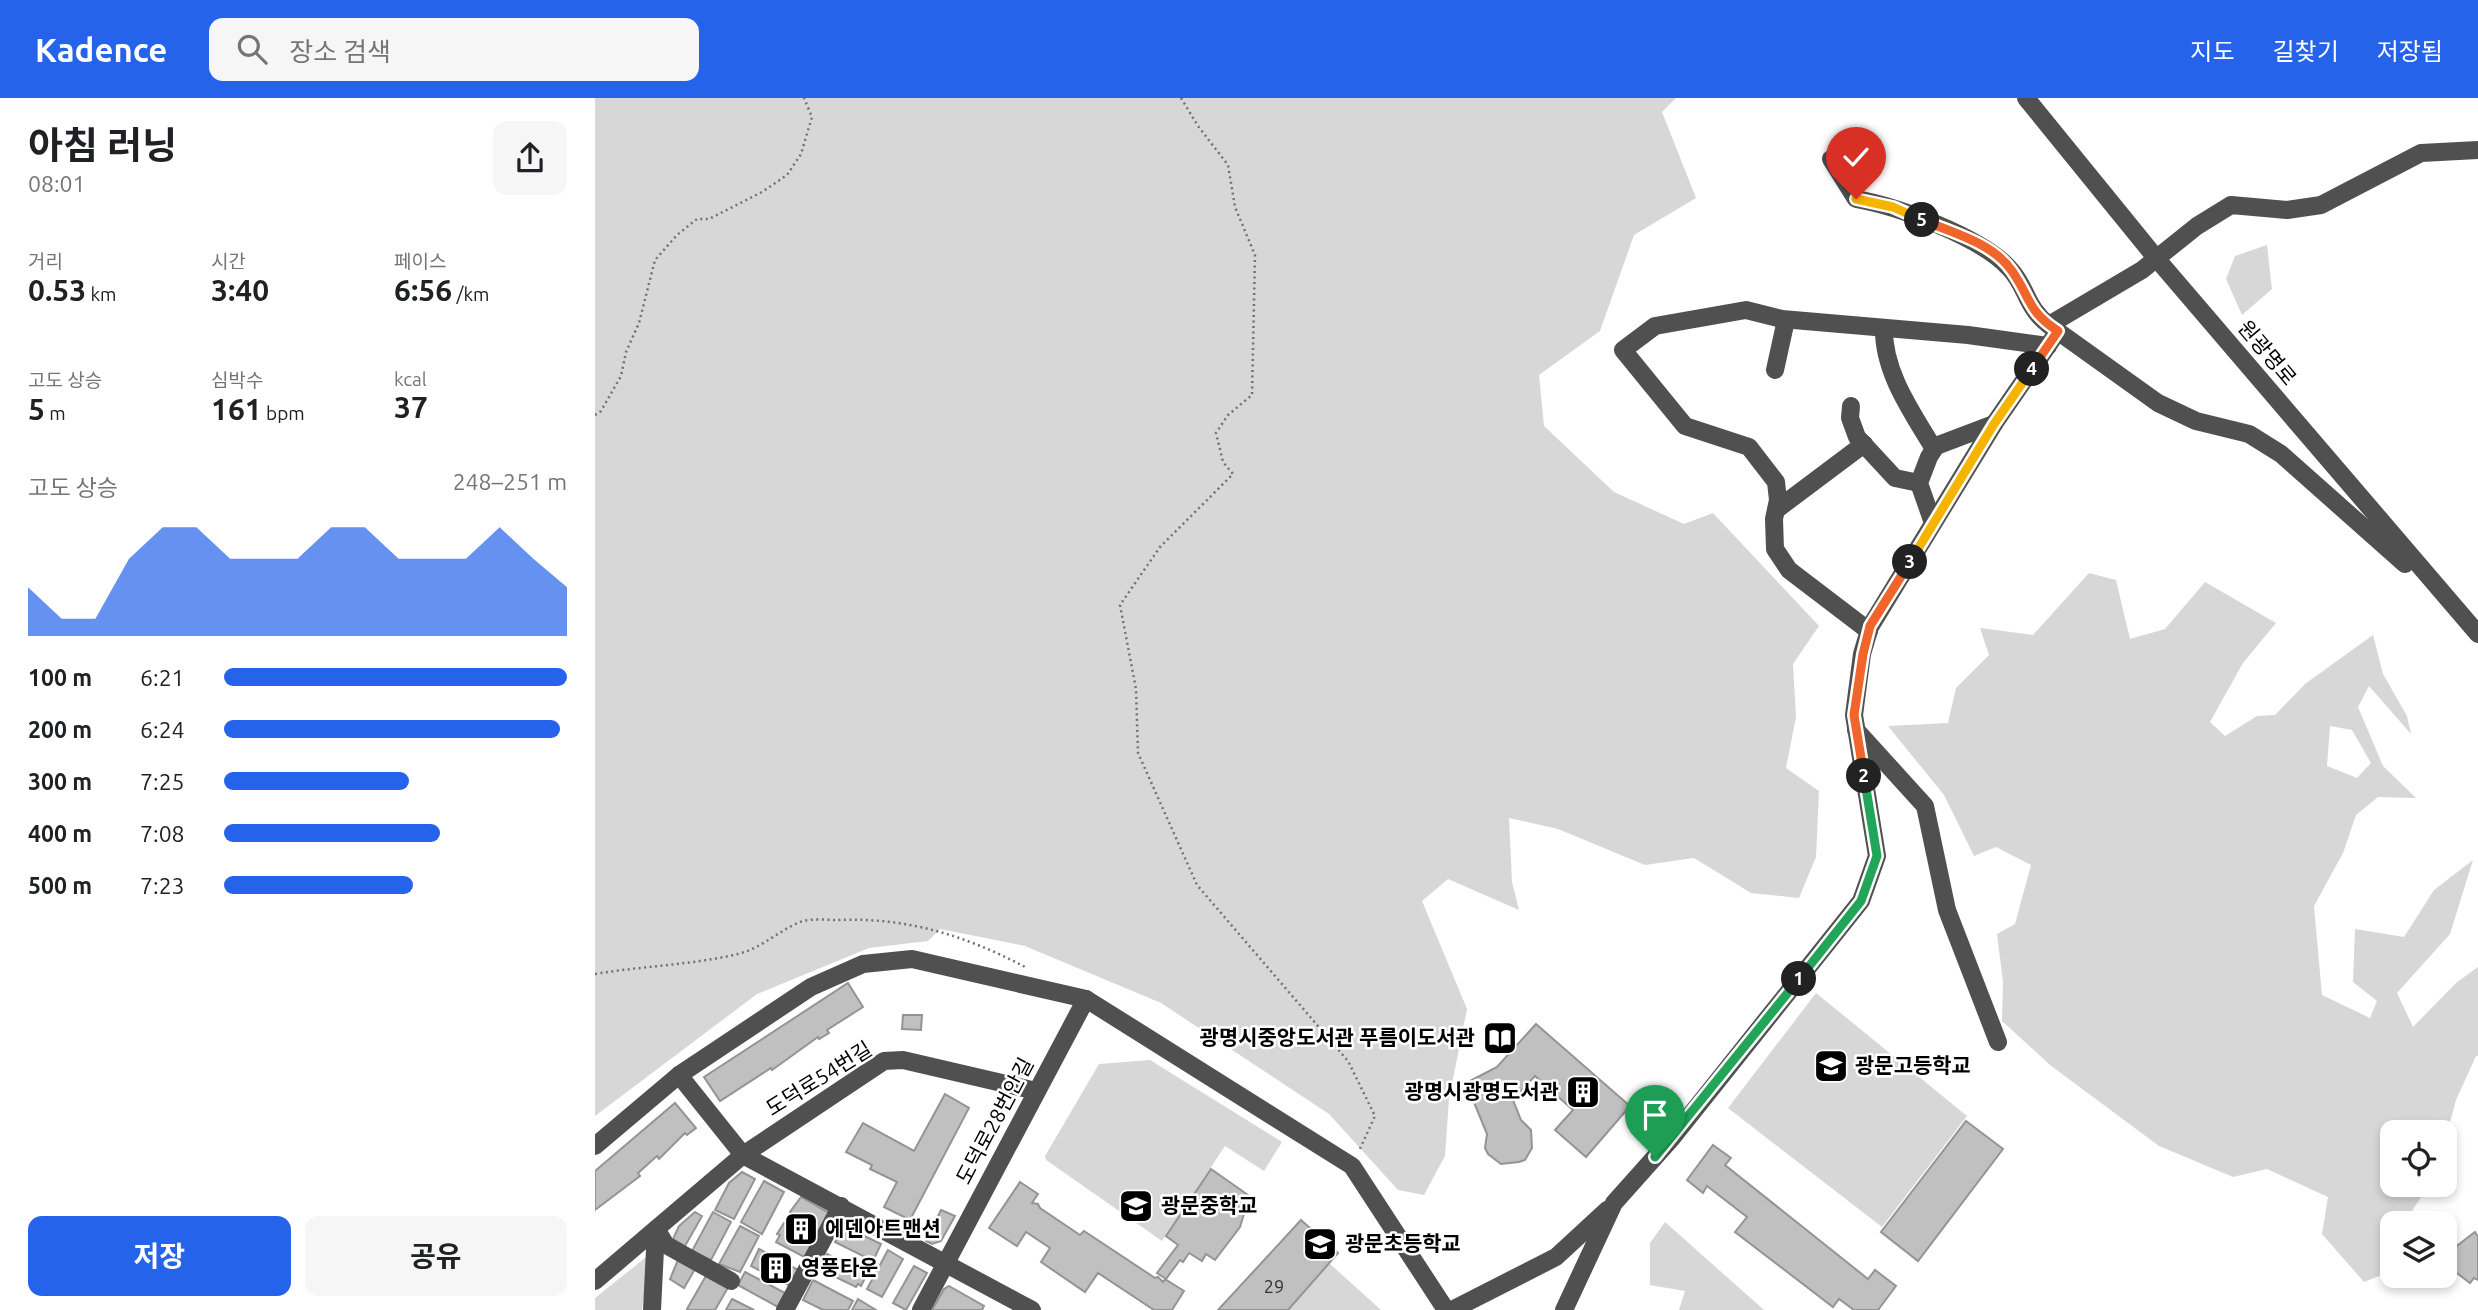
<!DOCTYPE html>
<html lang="ko">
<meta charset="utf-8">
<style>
:root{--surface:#fff;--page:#f6f6f6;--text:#202124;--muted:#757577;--accent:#2563eb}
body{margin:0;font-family:Ubuntu,"Noto Sans KR",sans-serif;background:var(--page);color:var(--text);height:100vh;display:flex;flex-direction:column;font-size:26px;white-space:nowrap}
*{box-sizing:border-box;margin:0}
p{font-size:23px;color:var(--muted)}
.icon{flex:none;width:38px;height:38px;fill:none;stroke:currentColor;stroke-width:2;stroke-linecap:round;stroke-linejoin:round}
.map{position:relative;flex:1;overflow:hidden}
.panel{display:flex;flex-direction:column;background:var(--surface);width:595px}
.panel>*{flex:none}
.buttons{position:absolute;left:1785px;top:1022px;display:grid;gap:14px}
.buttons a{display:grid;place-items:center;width:77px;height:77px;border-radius:14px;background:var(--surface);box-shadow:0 4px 10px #0003;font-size:35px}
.pin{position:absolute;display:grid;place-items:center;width:60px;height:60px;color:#fff;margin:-72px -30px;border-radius:50% 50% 50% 0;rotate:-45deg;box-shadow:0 0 7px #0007}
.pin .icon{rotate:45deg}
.km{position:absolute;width:35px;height:35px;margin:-18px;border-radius:50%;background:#222;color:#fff;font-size:19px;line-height:35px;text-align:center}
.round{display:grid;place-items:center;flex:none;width:74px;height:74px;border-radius:14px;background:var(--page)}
.overview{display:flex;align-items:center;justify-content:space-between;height:119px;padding:0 28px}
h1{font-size:38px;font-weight:700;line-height:52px}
.metrics{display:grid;grid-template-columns:repeat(3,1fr);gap:10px;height:119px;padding:7px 28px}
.metrics div{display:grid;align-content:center}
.metrics b{font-size:30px;font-weight:700}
.metrics small{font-size:19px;font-weight:400}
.metrics p{font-size:19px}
.chart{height:196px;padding:14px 28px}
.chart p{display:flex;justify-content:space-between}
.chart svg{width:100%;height:126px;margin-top:7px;fill:var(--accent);opacity:.7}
.primary-button{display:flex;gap:14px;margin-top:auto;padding:14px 28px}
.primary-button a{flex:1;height:80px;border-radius:14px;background:var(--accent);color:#fff;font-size:28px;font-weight:700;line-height:80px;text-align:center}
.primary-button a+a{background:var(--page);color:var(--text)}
ul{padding:0 28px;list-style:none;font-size:23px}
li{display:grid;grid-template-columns:112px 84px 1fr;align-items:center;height:52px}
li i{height:18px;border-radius:9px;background:var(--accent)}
header{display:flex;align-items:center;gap:42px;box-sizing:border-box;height:98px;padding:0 35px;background:var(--accent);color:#fff}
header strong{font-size:33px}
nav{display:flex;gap:38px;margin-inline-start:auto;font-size:24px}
.search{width:490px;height:63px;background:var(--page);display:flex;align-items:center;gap:18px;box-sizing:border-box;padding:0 24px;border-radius:14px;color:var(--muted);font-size:26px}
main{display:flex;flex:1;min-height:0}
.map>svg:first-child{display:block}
.green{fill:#d7d7d7;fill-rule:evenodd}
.building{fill:#c0c0c0;stroke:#949494;stroke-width:2}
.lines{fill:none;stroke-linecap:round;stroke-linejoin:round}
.path{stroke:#727272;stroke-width:2.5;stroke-dasharray:2 3.5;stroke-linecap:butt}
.minor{stroke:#505050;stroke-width:18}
.split-1-casing{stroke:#fff;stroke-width:14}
.split-2-casing{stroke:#fff;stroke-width:14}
.split-3-casing{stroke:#fff;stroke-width:14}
.split-4-casing{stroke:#fff;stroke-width:14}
.split-5-casing{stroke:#fff;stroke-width:14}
.split-6-casing{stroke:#fff;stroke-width:14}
.split-1{stroke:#22a559;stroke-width:9}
.split-2{stroke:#22a559;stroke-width:9}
.split-3{stroke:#f0652b;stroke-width:9}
.split-4{stroke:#f5b400;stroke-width:9}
.split-5{stroke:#f0652b;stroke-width:9}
.split-6{stroke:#f5b400;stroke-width:9}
.labels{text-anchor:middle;stroke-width:5;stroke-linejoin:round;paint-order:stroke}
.number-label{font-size:18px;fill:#303030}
.street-label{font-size:21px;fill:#000;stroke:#fff}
.poi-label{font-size:21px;font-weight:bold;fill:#000;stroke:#fff;text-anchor:start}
</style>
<header>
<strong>Kadence</strong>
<div class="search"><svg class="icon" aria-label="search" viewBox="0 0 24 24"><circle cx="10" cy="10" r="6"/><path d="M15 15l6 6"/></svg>장소 검색</div>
<nav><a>지도</a><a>길찾기</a><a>저장됨</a></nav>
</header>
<main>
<section class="panel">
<div class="overview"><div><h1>아침 러닝</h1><p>08:01</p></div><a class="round"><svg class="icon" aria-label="share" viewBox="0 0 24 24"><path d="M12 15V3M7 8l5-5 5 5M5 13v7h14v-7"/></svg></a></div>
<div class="metrics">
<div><p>거리</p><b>0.53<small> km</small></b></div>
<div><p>시간</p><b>3:40</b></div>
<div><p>페이스</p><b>6:56<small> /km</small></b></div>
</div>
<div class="metrics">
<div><p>고도 상승</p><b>5<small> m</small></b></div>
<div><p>심박수</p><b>161<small> bpm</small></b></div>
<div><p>kcal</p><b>37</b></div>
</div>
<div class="chart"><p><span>고도 상승</span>248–251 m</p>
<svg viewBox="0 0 160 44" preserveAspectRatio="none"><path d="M0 44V27L10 38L20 38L30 17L40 6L50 6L60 17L70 17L80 17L90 6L100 6L110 17L120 17L130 17L140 6L150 17L160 27V44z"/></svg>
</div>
<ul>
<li><b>100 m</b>6:21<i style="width:100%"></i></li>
<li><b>200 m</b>6:24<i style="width:98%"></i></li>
<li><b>300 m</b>7:25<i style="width:54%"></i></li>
<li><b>400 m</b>7:08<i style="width:63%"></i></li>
<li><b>500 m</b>7:23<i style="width:55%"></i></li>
</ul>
<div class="primary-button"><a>저장</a><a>공유</a></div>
</section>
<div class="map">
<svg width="1883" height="1212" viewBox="0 0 1883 1212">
<rect width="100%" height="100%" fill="#fff"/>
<g class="green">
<path d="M0 0H1081L1067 14 1101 100 1039 137 1005 233 944 277 949 328 1019 394 1089 426 1118 415 1224 528 1198 566 1201 619 1191 670 1224 693 1221 759 1204 800 1156 795 1099 760 1050 767 963 731 914 720 917 784 924 812 853 781 827 803 872 911 854 1001 850 1058 829 1097 803 1092 734 1016 566 905 430 848 345 831 333 843 274 850 162 896 0 1018Z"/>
<path d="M1672 147 1677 191 1647 217 1631 181 1640 158Z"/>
<path d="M1494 475 1521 482 1535 541 1570 531 1610 484 1681 525 1648 565 1615 624 1630 638 1662 618 1680 617 1710 586 1778 537 1788 576 1812 618 1816 636 1774 588 1763 609 1788 668 1821 700 1783 699 1761 717 1748 755 1719 808 1727 897 1775 920 1782 903 1758 884 1760 831 1809 839 1839 792 1878 762 1855 836 1802 895 1818 929 1861 885 1883 869V958H1881L1861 1002 1850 1043V1034H1797V1087H1834L1809 1125H1797V1167L1792 1175 1769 1184 1727 1136 1733 1099 1672 1071 1638 1079 1564 1048 1455 967 1407 923 1408 884 1402 836 1420 826 1436 767 1401 749 1379 758 1349 697 1293 628 1353 625 1361 590 1394 557 1385 530 1438 537ZM1735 628 1757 632 1776 665 1762 680 1732 668Z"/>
<path d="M1221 895 1372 1018 1287 1129 1133 1010Z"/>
<path d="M555 962 687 1044 669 1073 630 1048 567 1143 451 1062 450 1058 504 966Z"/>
<path d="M1070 1124 1169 1212H1084L1090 1193 1055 1187V1145Z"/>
<path d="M55 1156 47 1212H0V1200Z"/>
<path d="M734 1165 786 1212H693Z"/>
</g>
<g class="building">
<path d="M253 885 268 909 232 932 234 935 224 941 223 939 177 972 176 970 125 1003 109 979Z"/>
<path d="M308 917H327L326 932 307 931Z"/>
<path d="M941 926 1035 1008 991 1059 960 1032 978 1012 940 978 918 1002 926 1022 936 1032 937 1050 930 1062 924 1064 906 1066 893 1056 890 1050 892 1036 871 985 902 969Z"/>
<path d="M350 996 374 1010 315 1122 289 1109 302 1084 275 1071 277 1067 251 1054 268 1025 319 1053Z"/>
<path d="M80 1005 101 1030 92 1037 90 1035 64 1061 62 1058 43 1075 45 1078 0 1112V1073Z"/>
<path d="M1371 1023 1408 1051 1323 1163 1286 1134Z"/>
<path d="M1118 1047 1136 1060 1130 1067 1273 1181 1280 1172 1301 1188 1283 1212H1259L1244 1201 1238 1209 1140 1134 1152 1119 1112 1088 1108 1095 1092 1082Z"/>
<path d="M616 1071 660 1102 649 1116 645 1129 620 1162 611 1156 607 1163 594 1155 588 1164 585 1162 571 1181 562 1175 583 1147 571 1138Z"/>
<path d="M147 1074 160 1081 139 1121 120 1112 134 1085Z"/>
<path d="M169 1083 189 1094 167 1136 146 1124Z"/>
<path d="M425 1084 443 1096 437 1105 443 1106 445 1110 485 1137 489 1133 560 1180 563 1179 568 1184 570 1181 589 1193 577 1212H559L503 1175 490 1194 446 1164 455 1150 431 1134 422 1148 394 1130Z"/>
<path d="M206 1099 234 1115 211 1160 181 1144 185 1137 182 1136 189 1125 191 1126 197 1116 195 1114Z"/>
<path d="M346 1112 360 1118 346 1143 337 1146 331 1143Z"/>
<path d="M100 1114 107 1118 90 1148 78 1141 84 1128Z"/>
<path d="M118 1114 136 1124 116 1162 97 1153Z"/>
<path d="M706 1122 743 1155 693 1212H623Z"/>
<path d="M145 1128 164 1138 145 1174 124 1166Z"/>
<path d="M249 1128 286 1146 278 1163 240 1144Z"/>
<path d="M1880 1134 1883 1139V1182L1879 1180 1875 1185 1850 1166V1157Z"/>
<path d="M164 1151 205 1173 197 1189 156 1168Z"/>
<path d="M293 1152 308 1161 287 1199 272 1191Z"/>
<path d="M232 1156 272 1176 266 1188 263 1186 261 1189 224 1171Z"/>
<path d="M83 1162 100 1171 89 1190 75 1181Z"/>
<path d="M319 1168 332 1175 311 1212 298 1205Z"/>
<path d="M150 1174 190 1195 183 1209 143 1187Z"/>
<path d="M112 1176 134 1188 120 1212H95L92 1211Z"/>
<path d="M218 1182 258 1203 253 1212H228L208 1202Z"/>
<path d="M354 1188 389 1208 387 1212H337L349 1191Z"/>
<path d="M137 1201 159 1212H131Z"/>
<path d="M263 1201 281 1212H257Z"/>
</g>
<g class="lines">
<g class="path">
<path d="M586 0 603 28 633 67 640 109 660 157 657 297 633 317 621 335 628 364 638 376 565 449 525 507 541 591 543 655 602 787 753 963 780 1018 764 1053"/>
<path d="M0 317 6 313 26 278 31 254 44 225 60 162 82 137 102 121H114L167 94 192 77 206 56 217 19 209 0"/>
<path d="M0 876C48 868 96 867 143 856 167 850 183 833 205 824 216 820 231 822 243 822 312 819 372 838 432 870"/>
</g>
<g class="minor">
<path d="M1431 0 1561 160 1883 536"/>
<path d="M1236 61 1261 101C1302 108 1386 139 1414 170 1432 188 1430 209 1454 227L1547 172 1602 128 1636 107 1692 112 1726 107 1826 55 1883 52"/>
<path d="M1454 227 1563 305 1601 323 1654 336 1686 356 1810 466"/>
<path d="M1289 230C1288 274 1317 314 1339 351"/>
<path d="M1180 272 1191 222"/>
<path d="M1256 308 1255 320 1262 339 1300 380 1324 385"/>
<path d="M1181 412 1269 346"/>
<path d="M1338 425 1324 385 1334 359 1341 348 1399 326"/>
<path d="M1274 533 1194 472 1180 451 1179 421 1183 402 1181 384 1154 349 1090 328 1028 252 1060 228 1151 212 1187 221 1373 237 1453 248"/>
<path d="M1261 632 1330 708 1352 812 1403 944"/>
<path d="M84 977 148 1057 437 1212"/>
<path d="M0 1048 84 977 216 889 268 866 317 861 491 901 757 1068 851 1212"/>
<path d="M0 1183 61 1131 71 1147 136 1183"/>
<path d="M57 1212 61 1131 148 1057 289 963 308 962 441 993"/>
<path d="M190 1212 246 1108"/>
<path d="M326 1212 491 901"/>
<path d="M857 1212 961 1159 1012 1112"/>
<path d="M969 1212 1019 1105 1077 1040 1266 803 1282 758 1259 617 1267 556 1275 529 1399 326 1463 233"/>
</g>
</g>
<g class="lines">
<g class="split-1-casing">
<path id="split-1" d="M1060 1059 1204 881"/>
</g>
<g class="split-2-casing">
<path id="split-2" d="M1204 881 1266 803 1282 758 1269 678"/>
</g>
<g class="split-3-casing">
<path id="split-3" d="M1269 678 1259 617 1268 556 1275 528 1315 464"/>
</g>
<g class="split-4-casing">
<path id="split-4" d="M1315 464 1399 326 1437 271"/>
</g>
<g class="split-5-casing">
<path id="split-5" d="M1327 122C1356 134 1398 145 1417 173 1436 200 1432 213 1463 233L1437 271"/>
</g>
<g class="split-6-casing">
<path id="split-6" d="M1261 101 1298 109 1327 122"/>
</g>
<use href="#split-1" class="split-1"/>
<use href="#split-2" class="split-2"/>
<use href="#split-3" class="split-3"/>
<use href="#split-4" class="split-4"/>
<use href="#split-5" class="split-5"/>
<use href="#split-6" class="split-6"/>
</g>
<defs>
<g id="library-square" transform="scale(1.75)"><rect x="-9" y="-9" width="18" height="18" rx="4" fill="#000" stroke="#fff"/><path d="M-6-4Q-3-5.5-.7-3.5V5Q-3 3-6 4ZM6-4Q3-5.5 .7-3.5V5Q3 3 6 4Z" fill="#fff"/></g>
<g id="school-square" transform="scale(1.75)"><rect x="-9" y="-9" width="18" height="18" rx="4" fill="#000" stroke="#fff"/><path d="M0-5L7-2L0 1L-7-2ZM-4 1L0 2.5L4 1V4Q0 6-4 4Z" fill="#fff"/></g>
<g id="building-square" transform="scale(1.75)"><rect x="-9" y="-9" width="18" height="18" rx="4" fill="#000" stroke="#fff"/><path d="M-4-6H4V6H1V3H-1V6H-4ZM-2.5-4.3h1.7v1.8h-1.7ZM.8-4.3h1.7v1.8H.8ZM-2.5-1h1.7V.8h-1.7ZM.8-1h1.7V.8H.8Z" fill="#fff"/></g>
</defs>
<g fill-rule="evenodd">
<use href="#library-square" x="905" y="940"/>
<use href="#school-square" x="1236" y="968"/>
<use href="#building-square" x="988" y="994"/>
<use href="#school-square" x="541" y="1108"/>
<use href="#building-square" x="206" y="1131"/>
<use href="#school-square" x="725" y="1146"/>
<use href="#building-square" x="181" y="1170"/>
</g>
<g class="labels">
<g class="number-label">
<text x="679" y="1195">29</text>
</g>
<g class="street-label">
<text transform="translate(1672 255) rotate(50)" y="7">원광명로</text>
<text transform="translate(224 981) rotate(-32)" y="7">도덕로54번길</text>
<text transform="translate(400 1023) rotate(-62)" y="7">도덕로28번안길</text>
</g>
<g class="poi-label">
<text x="880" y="947" text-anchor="end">광명시중앙도서관 푸름이도서관</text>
<text x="1260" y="975">광문고등학교</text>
<text x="964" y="1001" text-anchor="end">광명시광명도서관</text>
<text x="566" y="1115">광문중학교</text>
<text x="230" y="1138">에덴아트맨션</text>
<text x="750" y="1153">광문초등학교</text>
<text x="206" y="1177">영풍타운</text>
</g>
</g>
</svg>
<div class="buttons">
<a><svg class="icon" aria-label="locate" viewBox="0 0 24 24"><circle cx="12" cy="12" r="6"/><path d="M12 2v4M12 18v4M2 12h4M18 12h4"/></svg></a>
<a><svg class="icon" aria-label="layers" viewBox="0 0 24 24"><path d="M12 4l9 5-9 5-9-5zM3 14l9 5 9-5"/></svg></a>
</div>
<div class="pin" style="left:1060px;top:1059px;background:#1e9e55"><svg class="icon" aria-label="arrive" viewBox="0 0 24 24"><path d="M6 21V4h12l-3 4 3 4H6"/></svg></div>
<div class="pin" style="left:1261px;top:101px;background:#d93025"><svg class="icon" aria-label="check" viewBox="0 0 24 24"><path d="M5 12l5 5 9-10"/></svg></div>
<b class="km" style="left:1204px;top:881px">1</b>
<b class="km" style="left:1269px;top:678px">2</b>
<b class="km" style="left:1315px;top:464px">3</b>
<b class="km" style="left:1437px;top:271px">4</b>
<b class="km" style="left:1327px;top:122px">5</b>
</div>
</main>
